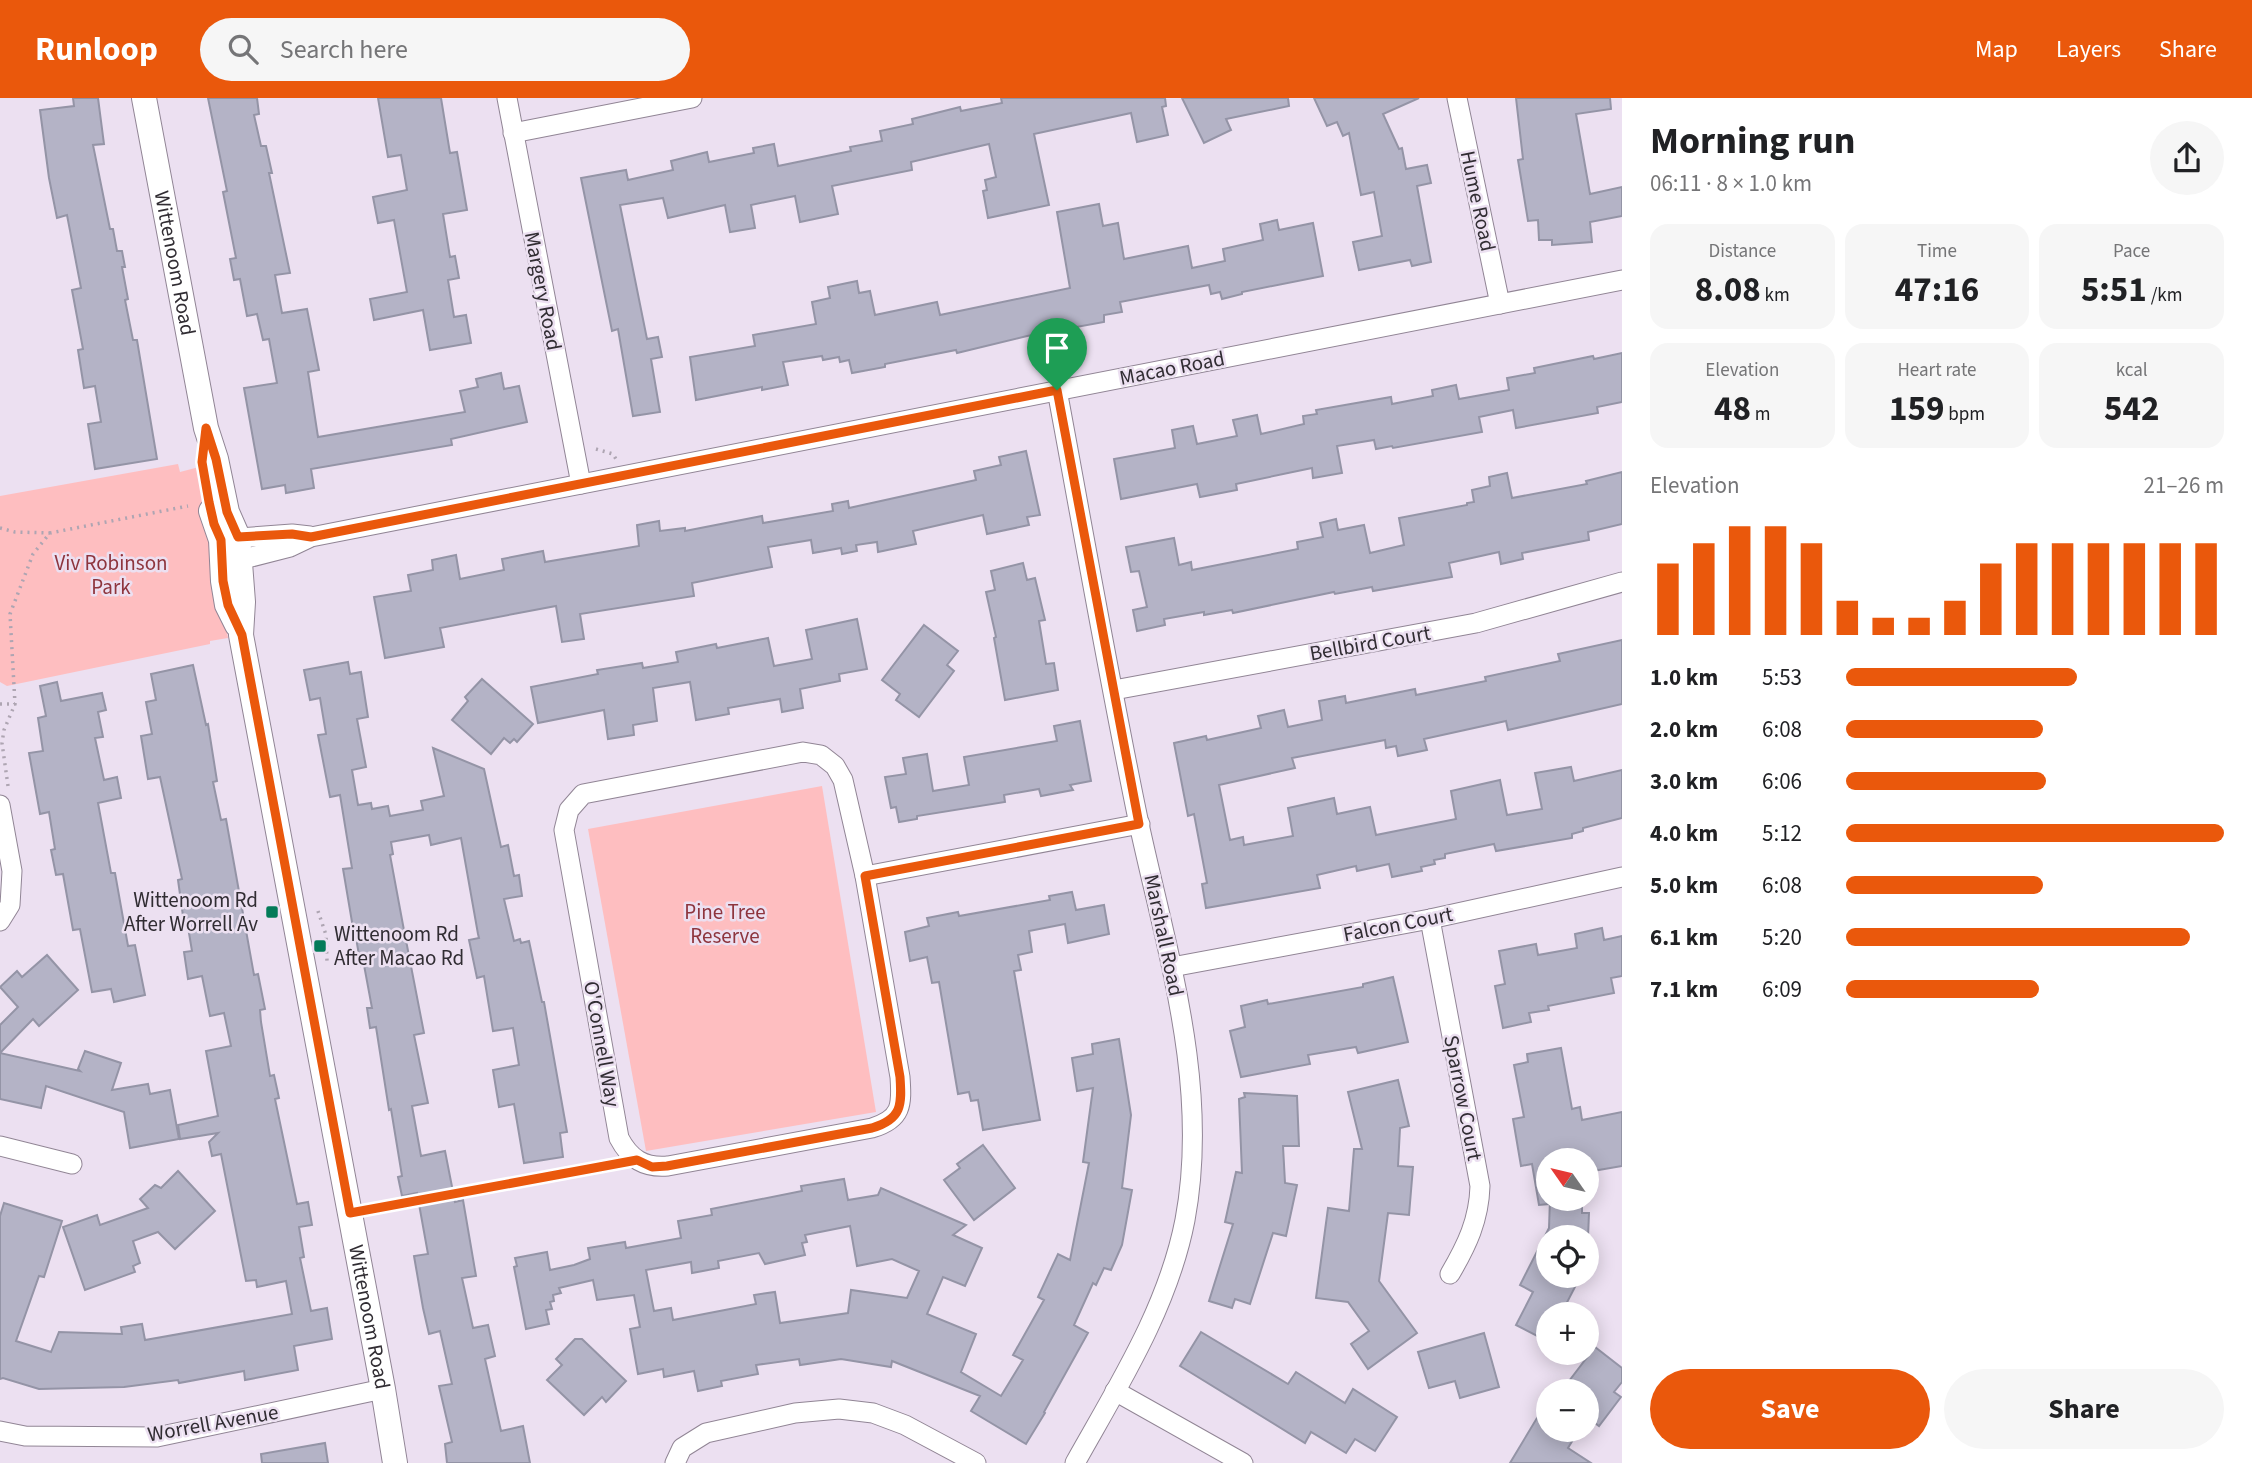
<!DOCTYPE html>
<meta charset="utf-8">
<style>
:root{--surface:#fff;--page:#f6f6f6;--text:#202124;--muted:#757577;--accent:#ea580c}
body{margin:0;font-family:"Source Sans 3",sans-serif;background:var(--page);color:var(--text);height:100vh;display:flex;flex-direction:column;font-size:26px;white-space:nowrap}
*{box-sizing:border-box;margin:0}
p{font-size:23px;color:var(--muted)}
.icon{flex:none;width:38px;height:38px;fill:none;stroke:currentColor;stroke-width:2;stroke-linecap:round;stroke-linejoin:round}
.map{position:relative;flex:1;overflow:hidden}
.drawer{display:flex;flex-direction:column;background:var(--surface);width:630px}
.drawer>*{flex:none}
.needle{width:46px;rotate:304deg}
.fabs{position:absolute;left:1536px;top:1050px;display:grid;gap:14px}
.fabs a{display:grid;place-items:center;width:63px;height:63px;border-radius:50%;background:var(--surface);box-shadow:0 4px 18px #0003;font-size:35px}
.pin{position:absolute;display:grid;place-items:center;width:60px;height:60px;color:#fff;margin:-72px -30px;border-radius:50% 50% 50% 0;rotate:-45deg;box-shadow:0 0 7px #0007}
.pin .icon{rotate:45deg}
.round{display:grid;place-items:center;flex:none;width:74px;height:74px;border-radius:37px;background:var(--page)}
.overview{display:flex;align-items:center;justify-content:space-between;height:119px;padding:0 28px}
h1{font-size:38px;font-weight:700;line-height:52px}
.figures{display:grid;grid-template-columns:repeat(3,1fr);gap:10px;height:119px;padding:7px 28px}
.figures div{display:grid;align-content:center;border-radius:18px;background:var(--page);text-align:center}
.figures b{font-size:35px;font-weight:700}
.figures small{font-size:19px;font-weight:400}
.figures p{font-size:19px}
.chart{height:196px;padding:14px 28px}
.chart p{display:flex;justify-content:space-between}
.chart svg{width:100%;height:126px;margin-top:7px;stroke:var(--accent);stroke-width:6}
.primary-button{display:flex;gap:14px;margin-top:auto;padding:14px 28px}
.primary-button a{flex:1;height:80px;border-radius:42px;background:var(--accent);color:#fff;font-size:28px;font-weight:700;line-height:80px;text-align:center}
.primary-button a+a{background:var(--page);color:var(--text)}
ul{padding:0 28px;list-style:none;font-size:23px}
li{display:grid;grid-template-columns:112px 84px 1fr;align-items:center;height:52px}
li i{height:18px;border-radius:9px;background:var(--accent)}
header{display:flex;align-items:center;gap:42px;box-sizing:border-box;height:98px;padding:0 35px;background:var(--accent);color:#fff}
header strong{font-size:33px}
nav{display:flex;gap:38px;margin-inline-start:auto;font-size:24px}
.search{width:490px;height:63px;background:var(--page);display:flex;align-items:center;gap:18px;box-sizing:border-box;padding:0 24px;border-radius:38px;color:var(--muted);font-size:26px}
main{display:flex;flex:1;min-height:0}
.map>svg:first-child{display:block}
.green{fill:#febec0}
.building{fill:#b4b3c6;stroke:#9494a6;stroke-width:2;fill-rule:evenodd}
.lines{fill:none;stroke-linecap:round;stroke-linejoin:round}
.minor-casing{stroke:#918595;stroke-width:21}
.tertiary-casing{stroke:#918595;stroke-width:26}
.path{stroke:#aea5b2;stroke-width:3.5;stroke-dasharray:2 5;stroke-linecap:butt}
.minor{stroke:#fff;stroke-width:19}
.tertiary{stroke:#fff;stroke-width:24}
.route-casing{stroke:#fff;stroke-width:14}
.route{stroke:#ea580c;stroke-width:9}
.poi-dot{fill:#037b58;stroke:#ece0f1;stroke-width:2.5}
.labels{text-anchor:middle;stroke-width:5;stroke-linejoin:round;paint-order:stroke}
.street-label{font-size:21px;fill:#312d33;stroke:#ece0f1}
.park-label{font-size:21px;fill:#8e353e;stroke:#ece0f1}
.poi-label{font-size:21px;fill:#312d33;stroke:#ece0f1;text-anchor:end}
</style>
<header>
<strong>Runloop</strong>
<div class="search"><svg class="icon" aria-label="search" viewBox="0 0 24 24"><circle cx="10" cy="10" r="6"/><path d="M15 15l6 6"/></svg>Search here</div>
<nav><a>Map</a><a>Layers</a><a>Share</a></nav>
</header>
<main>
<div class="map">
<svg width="1622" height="1365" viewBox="0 0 1622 1365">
<rect width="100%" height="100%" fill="#ece0f1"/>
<g class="green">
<path d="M178 366 180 374 199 369 228 540 210 543V546L7 588 0 584V398Z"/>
<path d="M822 688 876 1014 646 1053 588 731Z"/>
</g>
<g class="building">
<path d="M73 0H98L104 46 93 47 110 131H113L117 153H122L125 169H122L128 201 125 202 133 242H137L157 361 95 371 88 326 101 324 95 288 84 290 78 252 83 251 72 192 81 190 67 117 57 120 49 80 40 12 74 8Z"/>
<path d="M208 0H257L259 16 254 17 261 48H266L272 75H269L290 175 275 177 282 215 307 211 319 272 308 274 318 339 465 314 460 293 478 289 476 281 501 275 504 291 519 288 527 324 451 341 452 347 311 371 314 390 286 395 285 387 262 391 244 290 277 285 269 241 263 242 257 216 247 218 240 181 234 182 230 161 236 160 223 94 227 93Z"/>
<path d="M378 0H441L450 55 457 54 467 112 443 116 450 159 455 158 459 180 448 182 454 219 466 217 471 245 430 252 423 212 374 222 370 201 407 194 394 122 378 125 373 99 407 92 401 57 388 59Z"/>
<path d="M1001 0H1165L1166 8 1162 9 1168 37 1137 44 1131 15 1034 36 1049 107 988 120 983 93 987 92 985 82 996 79 989 46 911 64 912 72 832 88 838 116 800 124 795 98 751 107 755 130 730 134 725 107 668 120 663 100 620 107 647 241 658 239 662 259 651 261 660 314 633 318 618 231 612 233 581 80 626 72 628 82 673 72 671 63 707 54 709 64 754 55 753 50 774 46 778 68 851 53 850 49 882 43 880 33 913 26 912 21 960 9 961 13 1002 5Z"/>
<path d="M1182 0H1288L1289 8 1226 21 1231 32 1204 45Z"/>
<path d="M1314 0H1419L1383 16 1399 51 1402 50 1406 71 1427 67 1431 85 1417 88 1431 164 1412 168 1410 162 1359 172 1353 144 1382 138 1374 94 1361 97 1349 35 1343 38 1337 24 1327 28Z"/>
<path d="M1516 0H1610L1611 11 1576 16 1590 96 1622 89V118L1590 124 1592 144 1552 147V142H1539L1538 122 1528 123 1518 62 1523 61Z"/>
<path d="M1099 106 1103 128 1118 125 1124 161 1188 148 1192 170 1225 163 1223 151 1263 142 1260 126 1277 122 1279 132 1313 125 1323 178 1242 194V196L1222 201 1220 194 1211 196 1209 187 1120 204 1122 214 1104 217V224L1027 238 957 255 956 252 885 266V269L852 275 849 262 840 264 839 259 823 262 822 258 783 264 788 287 762 292V289L696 302 690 259 755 248 753 237 816 226 812 204 830 200 828 189 857 183 859 195 870 193 875 217 937 204 940 217 1070 190 1057 114Z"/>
<path d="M1622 255V304L1597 309 1598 315 1516 330 1513 312 1479 319 1482 334 1393 350 1392 348 1376 351 1374 342 1337 348 1342 375 1313 380 1312 370 1236 386 1237 392 1200 399 1197 386 1121 401 1114 361 1175 350 1172 332 1193 328 1197 346 1237 338 1233 322 1257 317 1261 336 1304 326 1303 318 1317 316 1316 312 1391 299 1392 306 1433 298 1432 292 1456 287 1459 301 1509 292 1507 280 1535 275 1534 270 1593 258 1594 261Z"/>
<path d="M1026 353 1040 417 1027 419 1029 427 987 436 983 417 913 433 916 446 878 454 877 444 856 447 857 453 842 456 841 450 813 455 811 442 768 449 772 469 692 485 694 498 580 516 584 541 562 544 556 508 440 530 444 549 385 560 374 499 411 493 408 477 433 472 432 462 456 457 460 481 504 472 502 461 543 453 545 464 639 448 637 427 659 423 660 433 685 430V433L762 418 763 425 833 413 832 406 848 403 849 410 976 382 974 373 1001 367 999 359Z"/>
<path d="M1622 374V426L1588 434 1589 442 1522 455 1523 461 1501 466 1499 454 1449 465 1452 479 1373 493 1372 489 1335 496 1334 494 1233 515 1232 512 1204 517V514L1164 521 1165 527 1137 533 1133 512 1147 509 1139 473 1131 474 1126 449 1174 440 1179 467 1191 464 1192 472 1298 451 1297 444 1323 439 1320 425 1336 421 1338 432 1364 427 1370 455 1404 447 1399 420 1467 407V405L1474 404 1472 392 1490 388 1489 379 1507 375 1512 400 1587 386 1586 383Z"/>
<path d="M1023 465 1027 482 1035 480 1045 522 1039 523 1046 566 1054 565 1058 592 1005 602 994 540 996 539 986 494 995 492 991 473Z"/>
<path d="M857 521 867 571 839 576 840 583 800 591 803 610 782 614 780 601 728 610 729 616 696 622 690 584 653 590 657 623 633 627 634 637 608 641 604 612 538 625 531 589 598 576 597 572 642 565 643 570 678 564 676 554 716 546 717 550 768 540 774 568 812 561 806 532Z"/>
<path d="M924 527 958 553 947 567 954 573 919 619 896 602 900 596 882 582Z"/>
<path d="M1622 542V606L1508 632 1506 623 1424 641 1427 652 1398 658 1396 648 1386 650 1385 642 1292 660 1295 670 1219 687 1230 742 1243 739 1244 747 1293 738 1288 710 1334 700 1337 716 1370 709 1376 737 1456 721 1451 693 1500 682 1507 717 1542 711 1535 675 1571 669 1574 683 1622 672V720L1583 730V733L1572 736V740L1496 753 1494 746 1445 756V760L1434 762 1435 766 1421 769 1422 773 1392 779 1389 766 1357 773 1356 768 1317 777 1320 790 1206 810 1202 786 1207 785 1194 716 1188 718 1174 645 1206 638 1207 642 1261 630 1258 618 1284 612 1288 629 1322 622 1319 603 1345 598 1346 605 1415 591 1416 597 1486 583 1485 579 1560 563 1558 556Z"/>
<path d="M348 564 350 576 361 574 368 619 357 621 366 669 352 672 358 707 371 705 372 711 388 708 390 718 423 712 421 703 444 698 433 650 484 671 501 749 508 747 514 778 519 777 522 798 504 801 514 843 520 841 521 845 529 843 542 904H544L567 1034 560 1035 563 1059 524 1065 514 1006 499 1009 493 972 519 967 513 930 493 933 484 878 477 880 469 842 479 840 478 836 461 740 431 747 429 737 391 744 393 756 390 757 403 827 424 935 414 937 428 1005 412 1008 421 1058 445 1053 455 1104 463 1102 476 1178 462 1180 473 1230 488 1227 495 1258 485 1261 501 1333 523 1328 530 1365H447L445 1346 452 1344 439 1288 452 1286 440 1233 429 1236 423 1210 414 1158 428 1156 417 1095 402 1098 398 1079 402 1078 391 1011 389 1012 376 929 370 930 367 910H372L364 867 361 868 354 829 353 830 343 771 352 770 340 697 330 699 318 637 326 636 320 600 310 602 304 572Z"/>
<path d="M193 567 206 627 208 626 217 683 213 684 221 722 226 721 254 877 258 876 265 911 260 912 261 924 270 978 274 977 279 1000 275 1001 297 1106 308 1104 312 1127 299 1129 304 1159 300 1160 311 1213 327 1210 332 1241 294 1248 298 1272 245 1282 244 1273 179 1285 178 1282 124 1289 39 1291 3 1280 0 1281V1118L4 1105 62 1123 44 1179 39 1178 16 1243 51 1254 59 1234 122 1236 121 1229 142 1226 145 1242 292 1216 286 1183 257 1189 256 1182 246 1183 221 1056 212 1058 209 1044 218 1035 180 1041 178 1027 218 1018 206 953 231 948 224 915 210 918 202 878 188 881 184 854 192 853 186 817 183 818 178 782 182 781 160 679 148 681 141 638 152 636 146 604 156 602 151 576Z"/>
<path d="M482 581 533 626 517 644 514 641 510 645 504 640 491 656 452 622 468 603 465 599Z"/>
<path d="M57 584 61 603 102 595 106 612 98 614 103 639 95 640 104 682 117 679 121 700 98 705 111 775H115L128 848 135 847 145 897 114 904 111 891 92 894 80 831 73 832 63 776 56 777 51 752 55 751 49 714 40 716 29 655 43 653 38 620 46 618 40 588Z"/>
<path d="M1080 623 1091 683 1070 687 1073 692 1041 698 1039 691 1004 697 1005 704 917 718V721L899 724 896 709 891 710 885 679 906 676 903 660 927 656 933 693 969 687 964 659 1057 643 1054 628Z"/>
<path d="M1072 794 1076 812 1104 807 1109 836 1068 845 1065 826 1029 833 1032 854 1018 857 1021 872 1014 873 1040 1022 983 1032 978 1002 971 1003 969 994 958 996 939 884 932 885 927 859 910 863 905 834 929 828 927 820 958 814 959 818 1050 802 1049 798Z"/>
<path d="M1602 830 1604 842 1622 838V878L1611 880 1614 895 1548 908 1549 912 1529 915 1531 924 1503 930 1495 888 1505 886 1499 853 1536 846 1538 857 1577 850 1575 836Z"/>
<path d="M47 857 78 892 39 928 33 921 0 955V927L18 909 0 889 17 873 22 879Z"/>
<path d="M1393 879 1408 944 1358 955 1356 949 1308 957 1310 966 1241 979 1230 933 1245 929 1241 908 1267 902 1268 906 1363 889V886Z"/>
<path d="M1119 941 1131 1017 1122 1090 1132 1092 1122 1147 1111 1172 1104 1170 1096 1187 1093 1185 1074 1227 1088 1235 1044 1314 1045 1315 1026 1346 971 1313 980 1298 892 1263 891 1269 841 1261 800 1267 799 1261 756 1267 758 1276 721 1283 722 1288 698 1293 694 1273 664 1279 663 1271 638 1276 630 1231 640 1229 634 1197 597 1202 593 1182 559 1190 561 1195 553 1197 554 1203 550 1204 552 1211 546 1212 549 1226 526 1231 514 1169 517 1168 515 1160 547 1154 550 1172 574 1167 590 1161 588 1150 625 1144 626 1150 681 1140 678 1123 712 1117 711 1111 802 1093 801 1088 844 1081 848 1102 878 1097 881 1090 966 1127 953 1137 982 1150 965 1188 943 1179 927 1216 976 1236 961 1274 1001 1298 1023 1262 1013 1257 1044 1202 1038 1199 1058 1156 1070 1162 1089 1065 1083 1064 1093 990 1077 993 1072 960 1093 956 1092 946ZM850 1128 857 1168 892 1161 919 1173 907 1200 851 1192 848 1215 780 1225 775 1194 754 1197 756 1206 673 1222 671 1210 654 1213 646 1172 691 1164 692 1175 719 1170 718 1163 759 1155 765 1166 805 1157 802 1145 807 1144 805 1137Z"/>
<path d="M1561 950 1572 1011 1580 1009 1582 1022 1622 1014V1068L1587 1074V1062H1549V1106L1539 1107 1532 1066 1521 1068 1513 1021 1524 1019 1514 967 1528 964 1527 956Z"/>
<path d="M85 953 121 965 112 992 148 986 150 996 170 992 179 1041 130 1050 124 1014 46 988 41 1010 0 1001V955L80 973 78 971Z"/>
<path d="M1398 982 1409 1028 1400 1030 1398 1068 1413 1069 1409 1117 1388 1115 1379 1183 1417 1235 1368 1271 1351 1246 1369 1233 1348 1204 1316 1200 1328 1110 1349 1113 1354 1051H1362L1348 994Z"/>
<path d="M1244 995 1297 998 1299 1048H1283L1285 1085 1297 1087 1286 1138 1273 1135 1250 1206 1235 1201 1232 1210 1209 1203 1233 1126 1225 1124 1236 1074 1242 1075 1239 1001 1245 999Z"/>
<path d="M983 1047 1015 1090 974 1122 944 1082 960 1070 957 1066Z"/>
<path d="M178 1073 215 1113 175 1151 158 1134 133 1143 140 1165 133 1168 135 1174 85 1192 63 1129 97 1117 100 1127 148 1110 140 1101 155 1087 161 1090Z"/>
<path d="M1550 1101H1582V1115H1589L1588 1139H1549V1178H1559L1576 1187 1561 1216H1549V1244L1516 1227 1533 1194 1520 1187 1549 1130Z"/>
<path d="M1201 1234 1288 1286 1296 1274 1345 1305 1353 1291 1397 1319 1375 1353 1355 1341 1346 1355 1311 1334 1305 1345 1180 1268Z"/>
<path d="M1484 1235 1499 1289 1460 1300 1455 1283 1429 1290 1418 1254Z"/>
<path d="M575 1241H582L626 1283 606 1304 602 1299 584 1317 547 1282 562 1267 556 1261Z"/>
<path d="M1595 1249 1622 1270V1284L1614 1294 1621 1299 1599 1328 1587 1319V1293H1575L1566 1287Z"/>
<path d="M1549 1300V1332H1579L1568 1350 1591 1365H1510Z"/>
<path d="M325 1345 328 1365H262L261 1356Z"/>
</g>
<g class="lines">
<g class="minor-casing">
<g id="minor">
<path d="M507 0 581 386"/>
<path d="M1457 0 1500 206"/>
<path d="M513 35 692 0"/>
<path d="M1057 292C1084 437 1109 582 1139 726 1167 855 1210 988 1185 1122 1168 1210 1118 1288 1075 1365"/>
<path d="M225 441 292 436 310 438"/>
<path d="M228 465 290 449 311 439 1622 182"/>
<path d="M1114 592 1476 525 1622 484"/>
<path d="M803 654 821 657 835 668 843 682 865 778 900 979C902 1007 902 1021 872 1030L668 1068C644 1070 630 1061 619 1040L564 732 569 712 583 696Z"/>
<path d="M0 707 12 773 10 807 0 823"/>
<path d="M865 778 1140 726"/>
<path d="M1430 821 1480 1088C1479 1122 1467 1147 1450 1176"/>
<path d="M1172 869 1430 821 1622 779"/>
<path d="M0 1048 72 1066"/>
<path d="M1115 1293 1243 1365"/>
<path d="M0 1333 25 1338 157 1339 383 1291"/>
<path d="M675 1365 682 1350 706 1335 795 1315 839 1311 873 1315 905 1327 976 1365"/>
</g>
</g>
<g class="tertiary-casing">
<g id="tertiary">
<path id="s1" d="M144 0 206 330 216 361 227 414 238 439 243 504 241 537 383 1291 395 1365"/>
<path d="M211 413 221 442 223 483 227 507 237 527"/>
</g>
</g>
<g class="path">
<path d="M596 351 613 356 616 361"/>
<path d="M0 430 15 434 50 435"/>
<path d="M0 606H15L10 516 33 456 50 435 188 408"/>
<path d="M8 688 2 645 4 632 15 606"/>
<path d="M318 813 326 837 327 863"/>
<path d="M370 1111 614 1066"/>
</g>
<use href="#minor" class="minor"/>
<use href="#tertiary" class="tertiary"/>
</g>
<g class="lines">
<g class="route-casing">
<path id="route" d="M1057 292 1139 726 865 778 900 979C902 1007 902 1021 872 1030L667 1068 652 1069 637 1062 350 1115 242 537 228 507 223 483 221 442 214 426 209 404 202 364 206 330 216 361 227 414 238 439 292 436 311 439Z"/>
</g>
<use href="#route" class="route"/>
</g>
<g class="poi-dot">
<rect x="265" y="807" width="14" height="14" rx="3.5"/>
<rect x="313" y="841" width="14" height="14" rx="3.5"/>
</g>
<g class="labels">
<g class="street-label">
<text transform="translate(1478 103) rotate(78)" y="7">Hume Road</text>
<text dy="7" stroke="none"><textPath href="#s1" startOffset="168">Wittenoom Road</textPath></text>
<text transform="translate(543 193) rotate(79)" y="7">Margery Road</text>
<text transform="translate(1172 270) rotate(-11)" y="7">Macao Road</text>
<text transform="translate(1370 545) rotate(-10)" y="7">Bellbird Court</text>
<text transform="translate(1398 826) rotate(-11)" y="7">Falcon Court</text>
<text transform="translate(1164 837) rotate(78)" y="7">Marshall Road</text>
<text transform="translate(602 946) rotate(80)" y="7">O'Connell Way</text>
<text transform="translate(1463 1000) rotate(79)" y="7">Sparrow Court</text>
<text dy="7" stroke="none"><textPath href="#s1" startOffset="1242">Wittenoom Road</textPath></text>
<text transform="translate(213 1325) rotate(-10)" y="7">Worrell Avenue</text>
</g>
<g class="park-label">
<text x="111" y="472">Viv Robinson<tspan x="111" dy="24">Park</tspan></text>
<text x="725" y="821">Pine Tree<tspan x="725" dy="24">Reserve</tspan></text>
</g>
<g class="poi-label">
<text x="258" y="809">Wittenoom Rd<tspan x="258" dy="24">After Worrell Av</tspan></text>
<text x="334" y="843" text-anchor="start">Wittenoom Rd<tspan x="334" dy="24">After Macao Rd</tspan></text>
</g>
</g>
</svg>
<div class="fabs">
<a><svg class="needle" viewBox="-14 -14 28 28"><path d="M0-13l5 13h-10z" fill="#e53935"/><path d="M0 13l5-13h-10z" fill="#757577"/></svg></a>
<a><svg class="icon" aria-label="locate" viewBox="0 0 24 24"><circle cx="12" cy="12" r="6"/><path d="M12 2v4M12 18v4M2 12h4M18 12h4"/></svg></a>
<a>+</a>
<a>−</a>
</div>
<div class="pin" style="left:1057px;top:292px;background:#1e9e55"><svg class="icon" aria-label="arrive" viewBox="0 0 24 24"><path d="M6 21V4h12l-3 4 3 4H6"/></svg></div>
</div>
<section class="drawer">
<div class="overview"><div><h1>Morning run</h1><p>06:11 · 8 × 1.0 km</p></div><a class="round"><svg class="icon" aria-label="share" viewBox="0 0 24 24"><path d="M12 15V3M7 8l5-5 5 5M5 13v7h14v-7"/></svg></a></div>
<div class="figures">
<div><p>Distance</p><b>8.08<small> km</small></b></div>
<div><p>Time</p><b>47:16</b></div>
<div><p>Pace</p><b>5:51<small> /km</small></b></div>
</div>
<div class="figures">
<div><p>Elevation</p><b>48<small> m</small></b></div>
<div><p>Heart rate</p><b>159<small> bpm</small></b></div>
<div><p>kcal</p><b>542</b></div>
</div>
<div class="chart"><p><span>Elevation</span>21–26 m</p>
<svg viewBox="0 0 160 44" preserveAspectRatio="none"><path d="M5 44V19M15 44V12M25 44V6M35 44V6M45 44V12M55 44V32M65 44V38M75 44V38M85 44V32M95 44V19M105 44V12M115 44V12M125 44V12M135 44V12M145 44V12M155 44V12"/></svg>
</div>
<ul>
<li><b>1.0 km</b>5:53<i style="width:61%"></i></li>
<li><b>2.0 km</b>6:08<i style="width:52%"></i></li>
<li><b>3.0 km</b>6:06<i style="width:53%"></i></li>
<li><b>4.0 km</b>5:12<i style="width:100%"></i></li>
<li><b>5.0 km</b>6:08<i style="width:52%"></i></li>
<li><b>6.1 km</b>5:20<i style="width:91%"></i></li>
<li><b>7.1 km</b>6:09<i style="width:51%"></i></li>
</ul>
<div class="primary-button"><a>Save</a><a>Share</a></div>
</section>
</main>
